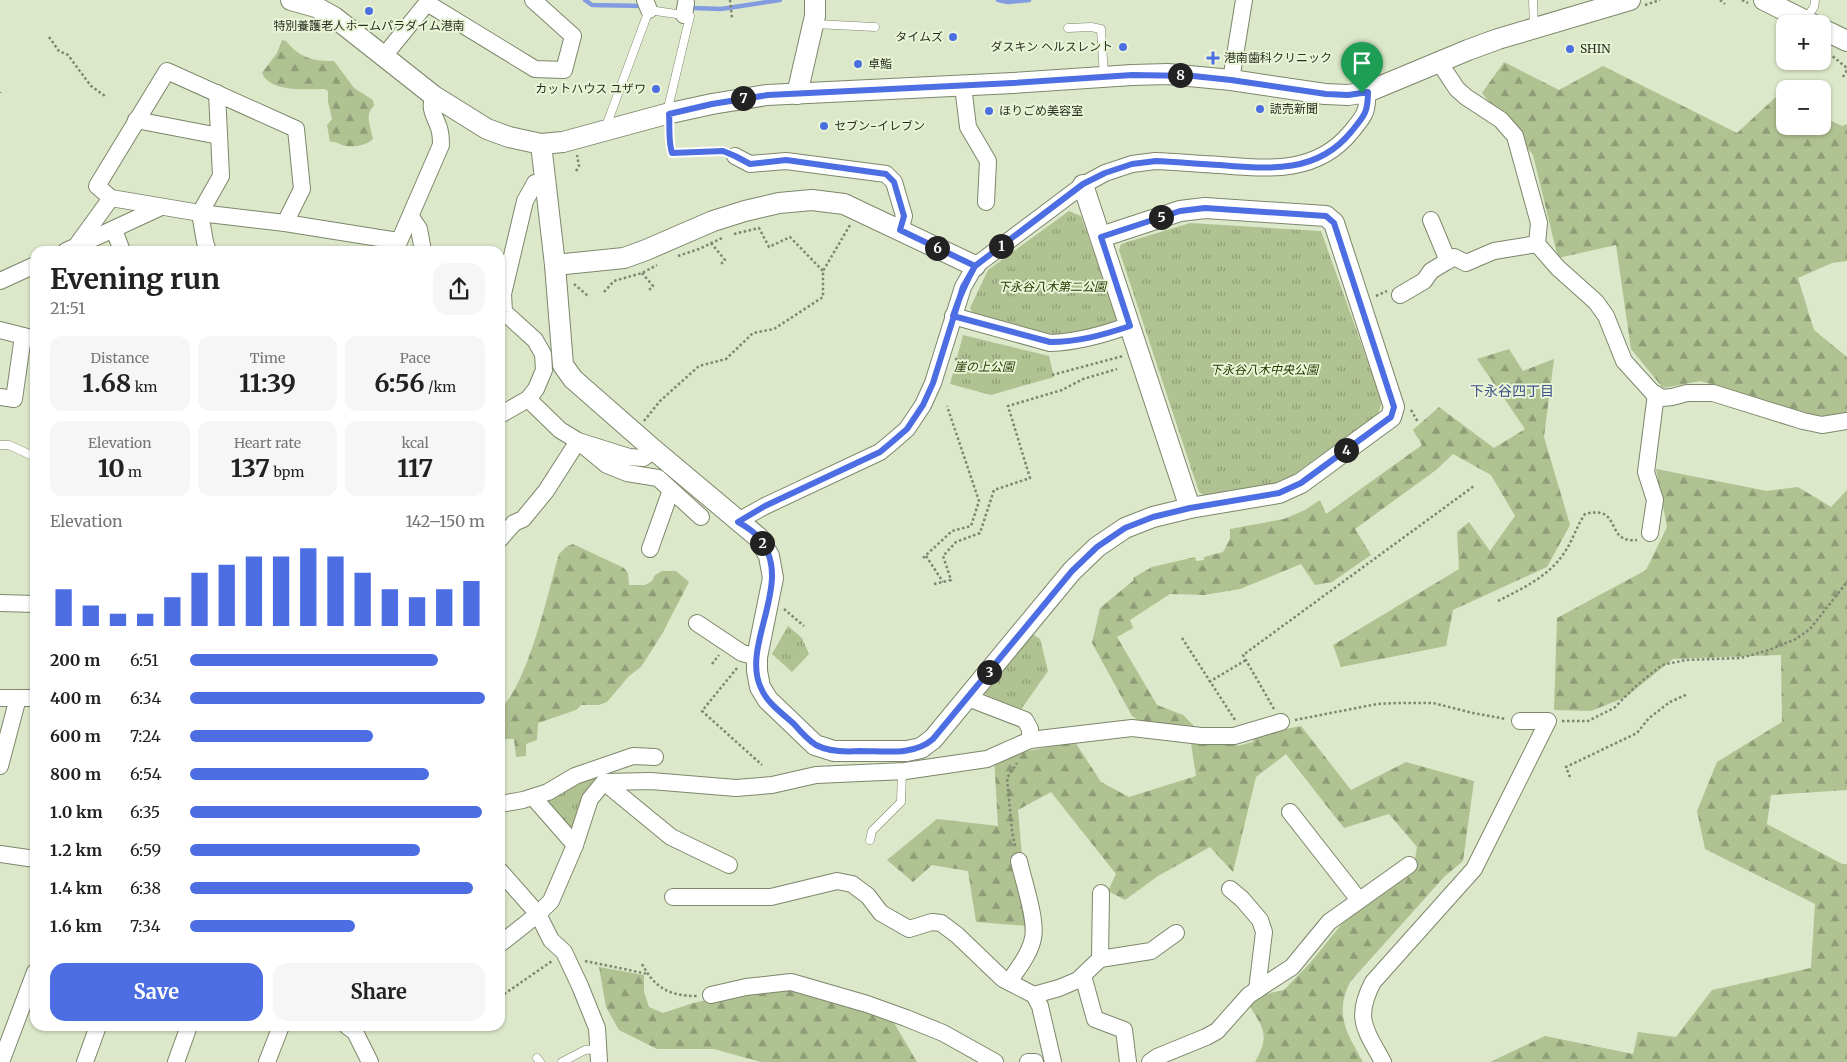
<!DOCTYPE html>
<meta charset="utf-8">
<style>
:root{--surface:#fff;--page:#f6f6f6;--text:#222;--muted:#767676;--accent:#4c6ee2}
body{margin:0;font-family:Merriweather,"Noto Sans JP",serif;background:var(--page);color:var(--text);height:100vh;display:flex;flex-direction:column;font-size:19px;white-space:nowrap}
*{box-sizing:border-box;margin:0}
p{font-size:16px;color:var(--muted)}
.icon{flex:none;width:28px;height:28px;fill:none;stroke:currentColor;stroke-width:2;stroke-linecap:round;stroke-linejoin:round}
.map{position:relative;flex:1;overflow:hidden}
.sheet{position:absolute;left:30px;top:246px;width:475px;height:785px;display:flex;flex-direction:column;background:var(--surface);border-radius:15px;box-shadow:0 1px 4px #0004}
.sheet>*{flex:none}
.tools{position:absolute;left:1776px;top:15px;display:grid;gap:10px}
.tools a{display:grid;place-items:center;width:55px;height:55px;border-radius:10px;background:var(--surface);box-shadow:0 1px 4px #0004;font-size:25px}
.pin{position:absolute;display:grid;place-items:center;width:42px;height:42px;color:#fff;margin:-51px -21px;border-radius:50% 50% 50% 0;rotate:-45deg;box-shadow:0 0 5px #0007}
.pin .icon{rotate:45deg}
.km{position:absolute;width:25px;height:25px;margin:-12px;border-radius:50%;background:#222;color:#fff;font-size:14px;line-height:25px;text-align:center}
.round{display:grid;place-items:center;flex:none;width:52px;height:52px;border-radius:15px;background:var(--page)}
.headline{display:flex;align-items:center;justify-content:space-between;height:85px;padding:0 20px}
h1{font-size:28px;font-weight:700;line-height:38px}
.stats{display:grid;grid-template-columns:repeat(3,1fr);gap:8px;height:85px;padding:5px 20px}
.stats div{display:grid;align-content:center;border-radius:12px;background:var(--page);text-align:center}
.stats b{font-size:25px;font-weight:700}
.stats small{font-size:14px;font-weight:400}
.stats p{font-size:14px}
.chart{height:140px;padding:10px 20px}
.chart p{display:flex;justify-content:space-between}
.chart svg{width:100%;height:90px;margin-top:5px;stroke:var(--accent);stroke-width:6}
.button{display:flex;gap:10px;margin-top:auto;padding:10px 20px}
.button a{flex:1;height:58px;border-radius:15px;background:var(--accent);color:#fff;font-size:20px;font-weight:700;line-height:58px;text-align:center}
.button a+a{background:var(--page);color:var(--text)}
ul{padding:0 20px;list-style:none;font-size:16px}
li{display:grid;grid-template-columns:80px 60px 1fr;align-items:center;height:38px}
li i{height:12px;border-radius:6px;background:var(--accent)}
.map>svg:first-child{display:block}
.grass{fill:url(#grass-tufts)}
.forest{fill:url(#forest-firs)}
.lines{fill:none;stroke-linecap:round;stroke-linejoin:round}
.stream{stroke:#829ce1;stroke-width:4.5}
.service-casing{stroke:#7c876b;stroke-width:9}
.minor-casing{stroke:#7c876b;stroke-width:18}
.tertiary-casing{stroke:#7c876b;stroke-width:22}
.path{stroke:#7e8671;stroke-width:2.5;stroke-dasharray:2.5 2.5;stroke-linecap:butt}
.service{stroke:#fff;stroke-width:8}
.minor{stroke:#fff;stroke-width:16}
.tertiary{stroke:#fff;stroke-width:20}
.route-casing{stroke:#fff;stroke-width:10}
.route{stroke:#4c6ee2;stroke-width:6}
.poi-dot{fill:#4c6ee2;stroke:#e9f5d6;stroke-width:2}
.labels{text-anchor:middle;stroke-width:4;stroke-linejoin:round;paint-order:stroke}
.poi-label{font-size:12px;fill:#2a2f23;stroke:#e9f5d6;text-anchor:start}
.park-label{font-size:12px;font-style:italic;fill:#283800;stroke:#e9f5d6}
.neighbourhood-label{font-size:14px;fill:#3c508b;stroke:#e9f5d6}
</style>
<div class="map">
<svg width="1847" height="1062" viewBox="0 0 1847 1062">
<defs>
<pattern id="grass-tufts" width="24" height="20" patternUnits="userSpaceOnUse" patternTransform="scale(1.25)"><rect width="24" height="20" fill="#b0c192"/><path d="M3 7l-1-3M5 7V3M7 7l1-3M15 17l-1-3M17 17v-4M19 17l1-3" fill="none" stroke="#8f9d77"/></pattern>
<pattern id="forest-firs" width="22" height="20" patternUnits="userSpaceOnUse" patternTransform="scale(1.25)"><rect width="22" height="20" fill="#b0c192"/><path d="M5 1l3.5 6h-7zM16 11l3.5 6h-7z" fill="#8f9d77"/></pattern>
</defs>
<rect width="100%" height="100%" fill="#dce8c9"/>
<g class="grass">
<path d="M1069 211 1081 216 1119 324 1050 340 975 319 970 308 988 270Z"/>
<path d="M1190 223 1321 231 1382 402 1378 414 1293 475 1274 483 1207 497 1199 492 1119 250 1121 244Z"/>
<path d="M963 335 1049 356 1054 377 991 395 950 384Z"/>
<path d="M788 626 802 638 809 654 792 672 772 654Z"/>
<path d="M1031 633 1040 639 1048 671 1020 711 984 694Z"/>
<path d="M599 774 573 830 568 831 543 797Z"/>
</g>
<g class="forest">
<path d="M282 40 286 41C298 57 314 62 334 61L354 88 373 100 374 106C364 114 371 128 373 139 366 146 351 148 342 145 337 143 335 141 330 142L327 125 332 119 328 102V91L325 89C308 89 270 93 262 73L277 53Z"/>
<path d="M1504 62 1559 90 1603 66 1737 133 1777 96 1785 99V126H1822L1823 117 1842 126 1847 124V261L1832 263 1798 278 1814 330 1847 357V415L1811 416 1701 381 1663 388 1631 349 1616 245 1558 258 1533 155 1482 93Z"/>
<path d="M1509 349 1523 371 1554 359 1544 437 1570 525 1547 567 1453 610 1446 646 1341 667 1333 645 1459 569 1457 532 1469 522 1490 551 1515 516 1491 475 1453 454 1436 470 1355 529 1371 555 1332 582 1315 585 1301 564 1240 589 1204 595 1170 594 1130 620 1133 628 1117 637 1157 705 1183 715 1207 739H1235L1237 746 1253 742 1255 735 1301 726 1351 790 1406 762 1474 781 1463 861 1444 877 1350 982C1334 1015 1347 1033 1363 1062H1255C1270 1035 1264 1029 1249 1005L1257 996 1284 990 1310 963 1345 920 1414 865 1417 847 1389 814 1344 828 1286 754 1256 777 1233 872 1210 847 1158 876 1125 900 1108 891 1116 874 1051 792 1018 810 1028 926 976 922 968 871 932 865 913 882 887 860 937 819 998 826 994 757 1075 742 1101 782 1129 797 1196 776 1191 743 1159 733 1132 716 1092 643 1100 608 1134 580 1133 578 1152 567 1195 557 1196 561 1204 560V557L1223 552 1230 539V529L1284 519 1305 510 1320 500 1326 514 1422 445 1413 430 1439 407 1494 448 1525 429 1477 359Z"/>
<path d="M1656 469 1767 491 1798 487 1831 507 1847 490V790L1771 795 1767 824 1842 864H1847V1062H1490L1545 1036 1633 1054 1638 1032 1676 1037 1712 990 1811 968 1815 904 1705 849 1697 811 1717 762 1782 722 1781 655 1673 659 1626 697 1591 711 1554 710 1557 618 1646 570 1667 527Z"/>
<path d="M573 544 624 568 628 573 629 585H645L652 581 655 575 662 571H676L689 582 662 634 641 667 629 676 607 702 599 705H581L576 710 538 723 537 740 526 744V756L516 757 514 739H500V708C527 688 549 589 559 554L566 547Z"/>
<path d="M599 967 644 975V992L649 1007 663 1013 690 1004 745 990 791 986 890 1016 917 1062H761L714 1049H657L619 1030 606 1007Z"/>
</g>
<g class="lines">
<g class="stream">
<path d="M585 0 592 5 644 6"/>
<path d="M998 0 1008 2 1029 0"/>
<path d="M693 8 721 9 780 0"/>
</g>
<g class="service-casing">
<g id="service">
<path d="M1533 0 1534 28"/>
<path d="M1805 20 1814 7 1815 0"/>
<path d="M815 24 875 27"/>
<path d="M1068 28 1091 27 1101 29 1104 76"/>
<path d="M669 113C670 127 668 140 672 153L723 151 735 156"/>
<path d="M605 129 649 10 690 16 667 112"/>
<path d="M0 445H9L35 457"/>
<path d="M870 840 872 831 901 802 902 771"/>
<path d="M537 1058 540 1062"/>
<path d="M562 1062 585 1050 599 1049"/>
</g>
</g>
<g class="minor-casing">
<g id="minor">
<path d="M645 0 649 10"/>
<path d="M427 3 535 69 564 70 573 36 533 0"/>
<path d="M684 15 686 3"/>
<path d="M384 56 427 3 428 0"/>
<path d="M1439 62 1457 89 1466 97 1501 120 1515 136 1539 223 1537 244 1558 268 1596 302 1606 316 1624 361 1653 393 1662 398 1672 397 1687 393H1713L1803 421 1822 425 1847 421"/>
<path d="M1231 80 1244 0"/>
<path d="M963 86 968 127 988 161 986 202"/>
<path d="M136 120 219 136"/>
<path d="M735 156 750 164 786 161 886 174 894 182 904 216 900 230"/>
<path d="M411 217 419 229 423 251"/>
<path d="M1431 220 1448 261"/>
<path d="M285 223 302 189 296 129 167 71 97 186 111 198 200 213 285 223 398 241"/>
<path d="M114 230 122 251"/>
<path d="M77 245 111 198"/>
<path d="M66 251 161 207"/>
<path d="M208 251 205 242 200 213 221 176 217 93"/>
<path d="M395 251 441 145C441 140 441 134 439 128 435 116 428 108 434 96"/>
<path d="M0 281 35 265"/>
<path d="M1400 295 1424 281 1431 271 1454 257 1466 263 1494 251 1537 244"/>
<path d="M953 316 1050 343C1078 342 1103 335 1130 325"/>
<path d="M0 330 35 339"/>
<path d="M0 397 14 399 23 336"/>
<path d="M528 399 560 430 578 441 607 465 627 473 658 478 701 517"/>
<path d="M500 415 528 399 536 389 544 370 543 354 535 340 504 312 503 294 525 201 535 183 544 182"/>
<path d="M738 521 765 506 880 452 892 442 907 429 923 405 933 383 963 287 975 266 1083 185 1105 173 1132 164 1155 161C1177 162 1199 164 1220 165 1268 169 1317 174 1351 132 1364 116 1368 113 1367 92"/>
<path d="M1650 533 1655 500 1646 472 1656 394"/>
<path d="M500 539 514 523 523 519 546 491 578 441 629 457 643 458 654 450"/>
<path d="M650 549 671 490"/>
<path d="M0 603 35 604"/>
<path d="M697 623 742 653 757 657"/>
<path d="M0 698H35"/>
<path d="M968 698 1025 720 1030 729V740"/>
<path d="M0 766 18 698"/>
<path d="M604 782 671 837 729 865"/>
<path d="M533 797 575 845"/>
<path d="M500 804 523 800 548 792 575 776 633 756 655 757"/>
<path d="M1290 812 1359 900"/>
<path d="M0 854 35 859"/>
<path d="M500 871 538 914 551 940 564 952 580 986 597 1028 599 1062"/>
<path d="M1230 889 1242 899 1260 920 1264 932 1257 990"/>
<path d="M673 897H771L837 881 852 884 868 896 881 913 909 929 932 922 941 923 957 935 1003 979 1034 995 1040 1006 1053 1062"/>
<path d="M500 944 538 914 551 901 575 845 590 799 604 782 651 781 736 788 772 785 816 775 905 771 987 759 1030 740 1132 728 1201 736H1234L1281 722"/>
<path d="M1100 959 1101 893"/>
<path d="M1083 976 1095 1019 1124 1030 1128 1062"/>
<path d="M1009 982C1018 968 1030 954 1033 938 1037 920 1023 880 1019 861"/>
<path d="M711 995 746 987 791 982 867 1004 906 1018 943 1033 995 1062"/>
<path d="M1034 995 1059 988 1078 980 1100 959 1151 951 1176 933"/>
<path d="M347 1026 355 1032 370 1062"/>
<path d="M1 1062 35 972"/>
<path d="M85 1062 98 1026"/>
<path d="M176 1062 189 1026"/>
<path d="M267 1062 281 1026"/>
<path d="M1028 1062H1035"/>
<path d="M1150 1062 1157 1057 1206 1037 1217 1031 1249 995 1292 967 1329 922 1409 865"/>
<path d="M1383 1062C1365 1029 1354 1018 1373 982L1474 869 1548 721H1520"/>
</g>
</g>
<g class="tertiary-casing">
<g id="tertiary">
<path d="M291 0 316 7 334 17 434 96 487 129 509 137 541 144 563 142 666 114 712 104 767 95 1013 83 1132 75 1168 74 1231 80 1325 94 1348 95 1367 92 1468 50 1498 39 1630 0"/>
<path d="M1764 0 1812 24"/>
<path d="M1822 29 1847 41"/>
<path d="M797 94 815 16V0"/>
<path d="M541 144 555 265 563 365 573 379 654 450 759 538 769 556 773 578 757 657V671L760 687 768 700 815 745 834 751H907L921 748 933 739 1072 571 1097 547 1125 528 1153 517 1190 508 1279 493 1301 483 1391 417 1394 407 1334 223 1326 216 1205 208 1180 211 1101 237"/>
<path d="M1083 185 1190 508"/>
<path d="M555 265 624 258 646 250 713 221 745 211 779 203 812 200 844 204 975 266"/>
</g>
</g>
<g class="path">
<path d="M730 0 732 18"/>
<path d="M1720 0 1725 4"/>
<path d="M1742 0 1748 3"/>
<path d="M1645 5 1660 0"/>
<path d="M49 37 59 51 68 55 91 86 105 96"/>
<path d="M1825 50 1847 68"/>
<path d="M1843 77 1847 70"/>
<path d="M0 92V93"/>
<path d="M576 171 579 166 577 155"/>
<path d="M734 234 759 228 769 247 790 237 823 271"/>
<path d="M711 243 725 260 721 264"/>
<path d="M678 256 699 249 724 237"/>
<path d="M642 273 653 286 648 291"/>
<path d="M574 284 588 296"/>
<path d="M604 292 614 281 642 273 657 265"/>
<path d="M1376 296 1387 291"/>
<path d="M955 359 968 362"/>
<path d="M1052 375 1123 356"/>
<path d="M1411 410 1418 422"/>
<path d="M644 421 660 401 699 366 726 359 753 333 774 329 823 297V271L850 225"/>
<path d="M926 556 943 582"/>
<path d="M923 558 952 531 971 526 979 501 947 406"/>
<path d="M934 584 951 580 943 556 956 542 980 533 994 490 1030 478 1008 406 1062 390 1083 379 1117 369"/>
<path d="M1498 601C1521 589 1546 578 1562 556 1572 543 1576 527 1585 514 1623 504 1604 544 1637 540"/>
<path d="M784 609 804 626"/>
<path d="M1182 638 1235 720"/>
<path d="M712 664 719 655"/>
<path d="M737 668 702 711 762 765"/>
<path d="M1209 682 1246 660"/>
<path d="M1274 709 1243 655 1474 486"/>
<path d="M1295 720 1377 704 1397 703H1433L1473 713 1506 719"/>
<path d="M1562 721H1588L1614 708 1637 685 1662 665 1686 660 1741 658 1769 650 1796 639 1810 629 1847 582"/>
<path d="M1570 777 1566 767 1637 733 1649 718 1670 702 1688 694"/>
<path d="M1015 846 1012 831 1007 778 1017 763"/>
<path d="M585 961 648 974"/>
<path d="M642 964C655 988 669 996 697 996"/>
<path d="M500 997 552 961"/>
</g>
<use href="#service" class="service"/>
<use href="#minor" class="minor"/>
<use href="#tertiary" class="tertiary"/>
</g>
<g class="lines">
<g class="route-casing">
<path id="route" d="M1362 93 1368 92C1368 113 1364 116 1351 132 1317 174 1268 169 1220 165 1199 164 1177 162 1156 161L1132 164 1105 173 1083 184 975 266 963 287 933 383 923 405 907 429 892 442 880 452 765 506 738 522C745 526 754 531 759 538 796 581 740 645 761 688 767 703 782 713 794 724 800 731 808 740 816 745 829 752 846 752 860 751 884 751 914 756 933 739L1072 571 1097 547 1125 528 1153 517 1190 508 1279 493 1301 483 1391 417 1394 407 1334 223 1326 216 1205 208 1180 211 1101 237 1130 326C1103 335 1078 342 1050 342L953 316C959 298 966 282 975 266L900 230 904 216 894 182 886 174 786 160 750 164 735 156 723 151 672 153C668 140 670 127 669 114L712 104 768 95 1013 83 1132 75 1193 76 1231 80 1326 94 1348 95 1362 93"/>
</g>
<use href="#route" class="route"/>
</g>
<g class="poi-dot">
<circle cx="369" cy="11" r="5"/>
<circle cx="953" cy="37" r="5"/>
<circle cx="1123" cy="47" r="5"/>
<circle cx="1570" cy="49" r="5"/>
<path d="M1210.5 50.5h5v5h5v5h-5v5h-5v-5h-5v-5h5z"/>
<circle cx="858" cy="64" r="5"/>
<circle cx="656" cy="89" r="5"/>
<circle cx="1260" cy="109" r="5"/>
<circle cx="989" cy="111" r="5"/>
<circle cx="824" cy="126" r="5"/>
</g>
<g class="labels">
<g class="poi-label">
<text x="369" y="30" text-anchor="middle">特別養護老人ホームパラダイム港南</text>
<text x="943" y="41" text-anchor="end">タイムズ</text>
<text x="1113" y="51" text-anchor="end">ダスキン ヘルスレント</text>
<text x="1580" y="53">SHIN</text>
<text x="1224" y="62">港南歯科クリニック</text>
<text x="868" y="68">卓鮨</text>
<text x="646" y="93" text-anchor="end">カットハウス ユザワ</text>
<text x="1270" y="113">読売新聞</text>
<text x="999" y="115">ほりごめ美容室</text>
<text x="834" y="130">セブン-イレブン</text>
</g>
<g class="park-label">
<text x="1052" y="291">下永谷八木第二公園</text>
<text x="984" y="371">崖の上公園</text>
<text x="1264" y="374">下永谷八木中央公園</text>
</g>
<g class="neighbourhood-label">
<text x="1512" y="396">下永谷四丁目</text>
</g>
</g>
</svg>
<div class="tools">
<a>+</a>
<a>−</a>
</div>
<div class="pin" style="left:1362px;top:93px;background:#1e9e55"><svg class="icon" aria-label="arrive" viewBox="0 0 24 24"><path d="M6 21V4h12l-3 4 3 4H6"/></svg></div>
<b class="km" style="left:1001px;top:246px">1</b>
<b class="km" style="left:762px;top:543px">2</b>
<b class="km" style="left:989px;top:672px">3</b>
<b class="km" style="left:1346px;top:450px">4</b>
<b class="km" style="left:1161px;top:217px">5</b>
<b class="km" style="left:937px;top:248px">6</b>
<b class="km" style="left:743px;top:98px">7</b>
<b class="km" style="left:1180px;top:75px">8</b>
<section class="sheet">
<div class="headline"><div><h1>Evening run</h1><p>21:51</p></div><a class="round"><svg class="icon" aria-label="share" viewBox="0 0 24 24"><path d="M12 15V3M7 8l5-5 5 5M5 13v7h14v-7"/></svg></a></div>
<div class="stats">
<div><p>Distance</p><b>1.68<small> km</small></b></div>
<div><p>Time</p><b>11:39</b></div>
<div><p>Pace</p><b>6:56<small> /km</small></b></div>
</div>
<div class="stats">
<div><p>Elevation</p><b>10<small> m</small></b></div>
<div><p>Heart rate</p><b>137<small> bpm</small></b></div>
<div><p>kcal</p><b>117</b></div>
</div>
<div class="chart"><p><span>Elevation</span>142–150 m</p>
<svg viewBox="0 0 160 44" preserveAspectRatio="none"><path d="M5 44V26M15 44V34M25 44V38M35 44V38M45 44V30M55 44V18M65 44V14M75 44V10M85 44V10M95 44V6M105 44V10M115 44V18M125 44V26M135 44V30M145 44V26M155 44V22"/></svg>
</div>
<ul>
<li><b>200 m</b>6:51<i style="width:84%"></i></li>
<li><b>400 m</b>6:34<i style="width:100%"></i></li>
<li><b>600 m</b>7:24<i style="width:62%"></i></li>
<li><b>800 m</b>6:54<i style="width:81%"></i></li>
<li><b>1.0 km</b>6:35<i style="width:99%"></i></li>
<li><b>1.2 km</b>6:59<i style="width:78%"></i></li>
<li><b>1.4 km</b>6:38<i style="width:96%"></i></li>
<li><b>1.6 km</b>7:34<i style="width:56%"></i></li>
</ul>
<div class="button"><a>Save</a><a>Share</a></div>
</section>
</div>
